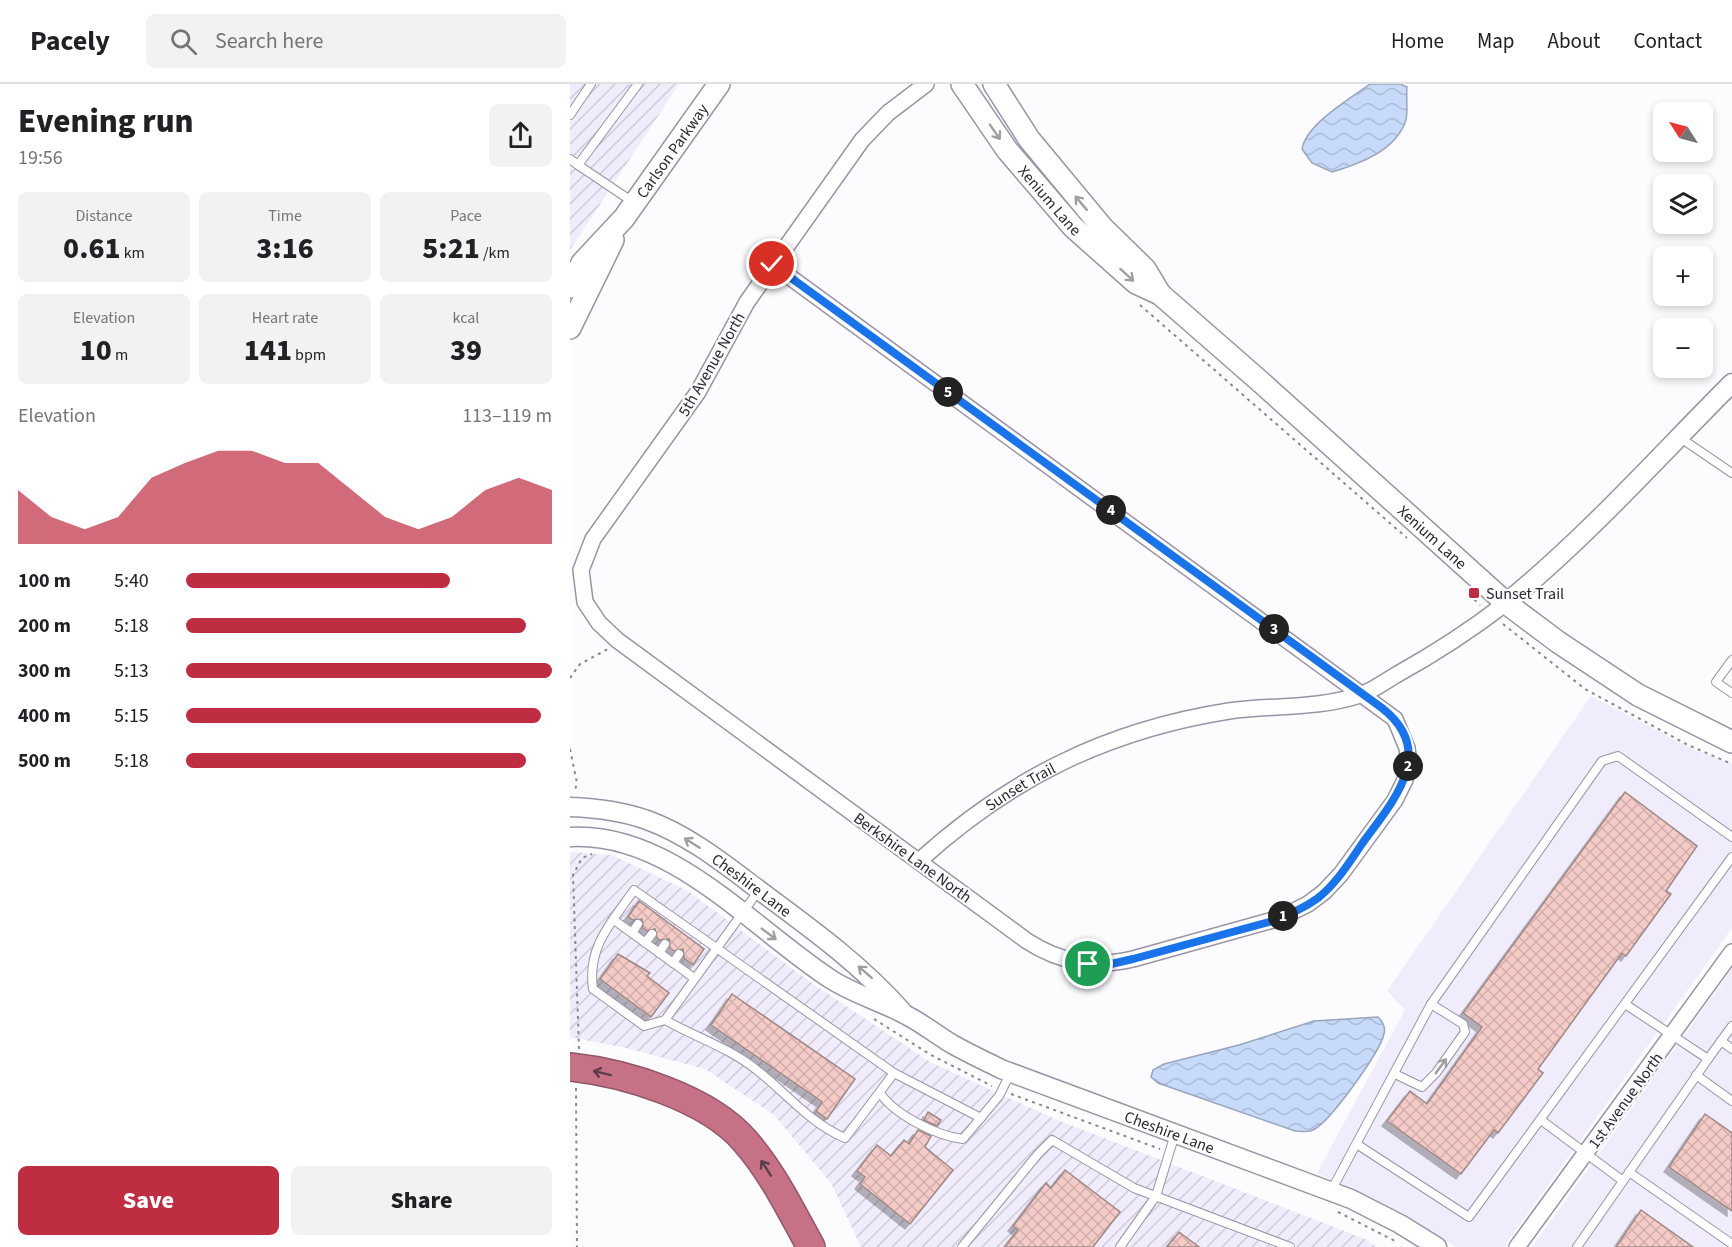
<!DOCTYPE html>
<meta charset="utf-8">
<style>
:root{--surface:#fff;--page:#f2f2f2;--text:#202124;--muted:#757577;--line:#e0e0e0;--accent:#be2d42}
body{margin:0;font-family:"Source Sans 3",sans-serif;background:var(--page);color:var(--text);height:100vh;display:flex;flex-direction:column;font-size:22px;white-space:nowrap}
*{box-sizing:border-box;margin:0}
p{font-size:20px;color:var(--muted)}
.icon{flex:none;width:33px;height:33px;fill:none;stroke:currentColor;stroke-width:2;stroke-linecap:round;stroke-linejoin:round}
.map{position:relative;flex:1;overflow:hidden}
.side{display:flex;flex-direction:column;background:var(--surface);width:570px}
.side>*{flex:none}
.needle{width:39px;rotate:306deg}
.controls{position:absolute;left:1083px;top:18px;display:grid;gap:12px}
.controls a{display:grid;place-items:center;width:60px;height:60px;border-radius:9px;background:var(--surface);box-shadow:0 3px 9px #0003;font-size:30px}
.pin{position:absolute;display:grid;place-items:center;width:51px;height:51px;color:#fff;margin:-26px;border:3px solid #fff;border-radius:50%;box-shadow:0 2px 6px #0007}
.km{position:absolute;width:30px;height:30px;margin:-15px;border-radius:50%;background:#222;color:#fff;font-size:16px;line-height:30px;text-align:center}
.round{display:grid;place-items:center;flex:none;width:63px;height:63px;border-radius:9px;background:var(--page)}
.head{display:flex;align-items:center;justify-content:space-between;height:102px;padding:0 18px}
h1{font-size:33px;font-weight:800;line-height:45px}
.stats{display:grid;grid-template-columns:repeat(3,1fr);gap:9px;height:102px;padding:6px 18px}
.stats div{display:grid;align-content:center;border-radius:9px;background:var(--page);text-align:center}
.stats b{font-size:30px;font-weight:800}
.stats small{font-size:16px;font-weight:400}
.stats p{font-size:16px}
.chart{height:168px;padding:12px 18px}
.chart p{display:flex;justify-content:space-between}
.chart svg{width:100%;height:108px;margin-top:6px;fill:var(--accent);opacity:.7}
.primary-button{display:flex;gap:12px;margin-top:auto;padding:12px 18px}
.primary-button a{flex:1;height:69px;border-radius:9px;background:var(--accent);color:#fff;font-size:24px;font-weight:800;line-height:69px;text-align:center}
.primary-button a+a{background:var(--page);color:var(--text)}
ul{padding:0 18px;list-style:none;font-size:20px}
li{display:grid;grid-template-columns:96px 72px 1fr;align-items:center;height:45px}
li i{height:15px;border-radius:8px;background:var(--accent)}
header{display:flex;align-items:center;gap:36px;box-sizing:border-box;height:84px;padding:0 30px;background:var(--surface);border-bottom:2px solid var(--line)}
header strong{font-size:28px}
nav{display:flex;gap:33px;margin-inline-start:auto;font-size:21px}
.search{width:420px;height:54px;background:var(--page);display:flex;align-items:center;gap:15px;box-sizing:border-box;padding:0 21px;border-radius:9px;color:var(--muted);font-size:22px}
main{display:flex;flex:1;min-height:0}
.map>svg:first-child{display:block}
.built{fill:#f1ecfb}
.industrial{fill:url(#industrial-furrows)}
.water{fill:url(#water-waves);stroke:#98a5bc;stroke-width:1.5}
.building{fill:url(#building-cross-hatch);stroke:#9d8886;stroke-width:1.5;filter:url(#shadow)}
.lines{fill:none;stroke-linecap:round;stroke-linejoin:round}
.service-casing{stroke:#9993a4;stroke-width:10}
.minor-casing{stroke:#9993a4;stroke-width:18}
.tertiary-casing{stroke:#9993a4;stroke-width:21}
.secondary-casing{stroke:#9993a4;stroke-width:24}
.motorway-casing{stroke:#8f5767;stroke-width:30}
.path{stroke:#8a888d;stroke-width:2;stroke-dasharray:3 4.5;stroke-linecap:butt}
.service{stroke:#fff;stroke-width:8}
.minor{stroke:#fff;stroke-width:15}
.tertiary{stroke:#fff;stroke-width:18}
.secondary{stroke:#fff;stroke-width:21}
.motorway{stroke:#c67185;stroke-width:27}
.oneway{stroke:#9f9ea1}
.oneway2{stroke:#593e49}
.route-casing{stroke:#fff;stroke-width:12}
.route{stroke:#1a73e8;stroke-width:8}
.poi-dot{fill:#be2d42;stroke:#fcfbfe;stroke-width:2}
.labels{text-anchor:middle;stroke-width:4.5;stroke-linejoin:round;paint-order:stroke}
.street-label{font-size:16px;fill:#2a282f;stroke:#fcfbfe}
.poi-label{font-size:16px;fill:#2a282f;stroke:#fcfbfe;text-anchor:start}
</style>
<header>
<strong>Pacely</strong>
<div class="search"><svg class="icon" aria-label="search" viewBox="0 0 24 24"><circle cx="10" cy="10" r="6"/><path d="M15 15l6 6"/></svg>Search here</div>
<nav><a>Home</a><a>Map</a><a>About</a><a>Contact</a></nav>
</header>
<main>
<section class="side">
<div class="head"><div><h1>Evening run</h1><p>19:56</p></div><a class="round"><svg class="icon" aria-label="share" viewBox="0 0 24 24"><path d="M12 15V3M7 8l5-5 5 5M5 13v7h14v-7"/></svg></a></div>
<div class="stats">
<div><p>Distance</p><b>0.61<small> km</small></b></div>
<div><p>Time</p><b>3:16</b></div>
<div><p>Pace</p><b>5:21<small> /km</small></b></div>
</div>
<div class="stats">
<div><p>Elevation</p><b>10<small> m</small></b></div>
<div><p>Heart rate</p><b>141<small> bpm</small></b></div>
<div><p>kcal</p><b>39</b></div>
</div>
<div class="chart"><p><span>Elevation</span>113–119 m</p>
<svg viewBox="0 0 160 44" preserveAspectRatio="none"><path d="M0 44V22L10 33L20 38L30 33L40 17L50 11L60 6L70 6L80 11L90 11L100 22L110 33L120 38L130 33L140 22L150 17L160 22V44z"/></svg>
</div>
<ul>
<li><b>100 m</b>5:40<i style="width:72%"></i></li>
<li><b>200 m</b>5:18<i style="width:93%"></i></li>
<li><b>300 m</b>5:13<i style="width:100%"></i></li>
<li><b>400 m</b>5:15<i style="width:97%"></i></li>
<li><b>500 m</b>5:18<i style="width:93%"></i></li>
</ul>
<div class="primary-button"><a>Save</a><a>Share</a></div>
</section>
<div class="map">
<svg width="1162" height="1163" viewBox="0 0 1162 1163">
<defs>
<pattern id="industrial-furrows" width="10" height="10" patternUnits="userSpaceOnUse" patternTransform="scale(1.5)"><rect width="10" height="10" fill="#f1ecfb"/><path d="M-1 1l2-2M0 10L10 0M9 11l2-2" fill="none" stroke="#cfcad7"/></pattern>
<pattern id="water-waves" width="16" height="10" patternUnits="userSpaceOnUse" patternTransform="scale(1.5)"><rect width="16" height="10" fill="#c7daf9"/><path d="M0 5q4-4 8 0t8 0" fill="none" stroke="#abbbd6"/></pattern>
<pattern id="building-cross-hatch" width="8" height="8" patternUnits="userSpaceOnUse" patternTransform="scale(1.5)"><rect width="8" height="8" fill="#f5cbc8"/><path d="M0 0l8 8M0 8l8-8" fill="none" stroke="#d2aeac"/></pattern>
<filter id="shadow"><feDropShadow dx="-5" dy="5" stdDeviation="0" flood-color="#0004"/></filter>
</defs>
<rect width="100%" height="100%" fill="#fcfbfe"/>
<g class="built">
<path d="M1021 612 1123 665 1162 680V844L934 1163H886L831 1128 747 1089 835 926 817 907Z"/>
<path d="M1162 885V1163H962Z"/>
</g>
<g class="industrial">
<path d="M0 0H109L0 166Z"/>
<path d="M0 768 42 771 118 807 243 900 360 978 485 1035 795 1155 807 1163H291L261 1099 204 1031 135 985 56 964 0 953Z"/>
</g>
<g class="water">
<path d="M800 0H830L837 3C836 13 838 26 836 36 826 67 789 80 762 88L742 79 732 65C736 40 780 15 800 0Z"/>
<path d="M808 933C813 938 816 943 814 950 810 968 760 1038 743 1046 739 1049 730 1047 725 1047L588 999 581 993 583 986 594 980 669 961 744 937Z"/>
</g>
<g class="building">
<path d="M1055 708 1127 762 1096 807 1101 810 1056 872 1052 869 968 985 973 989 928 1049 924 1046 891 1090 817 1037 840 1007 857 1020 912 943 893 929Z"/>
<path d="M69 817 134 865 123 881 114 874 113 865 104 867 100 864 99 855 90 856 87 854 85 845 77 847 73 844 72 835 63 836 58 833Z"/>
<path d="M48 870 80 889 77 892 99 909 81 933 30 895Z"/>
<path d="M162 910 285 995 257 1035 246 1027 252 1018 141 941Z"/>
<path d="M358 1028 371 1036 367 1042 354 1036Z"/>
<path d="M1135 1030 1162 1049V1127L1099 1083Z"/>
<path d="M348 1046 361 1052 355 1063 383 1086 340 1140 290 1100 295 1093 287 1087 307 1061 321 1072 334 1056 339 1060Z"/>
<path d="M495 1086 550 1128 523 1163H435L448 1146 443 1142 476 1099 481 1104Z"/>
<path d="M1071 1126 1123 1163H1046Z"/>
<path d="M609 1148 629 1163H597Z"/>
</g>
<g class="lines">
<g class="service-casing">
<g id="service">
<path d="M0 31 21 0"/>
<path d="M0 75 8 81"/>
<path d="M63 118 8 81 68 0"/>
<path d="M1109 353 1162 389"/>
<path d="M1162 576 1146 598 1162 609"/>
<path d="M44 836 124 894"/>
<path d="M62 849 68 840"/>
<path d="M75 859 82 850"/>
<path d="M89 869 95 860"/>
<path d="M103 879 109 870"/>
<path d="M1055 920 1138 975 1162 942"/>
<path d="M95 936C125 953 160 964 188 987 217 1010 240 1039 275 1054L324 989 64 806C41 839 17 863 23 905L74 942 95 936 189 806"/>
<path d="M1151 957 1162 965"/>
<path d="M324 989 411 1034"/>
<path d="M825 990 852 1003 866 989 895 948 893 940 861 920"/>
<path d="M1126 991 1162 1017"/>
<path d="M310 1009C325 1031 367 1052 393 1055L429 1012 440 990"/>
<path d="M971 1036 1053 1097"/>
<path d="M788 1061 899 1133 1162 773"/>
<path d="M1059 1088 1162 1160"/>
<path d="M761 1107 861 920 1032 677 1048 672 1162 753"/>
<path d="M392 1163 468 1070 482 1056 564 1104 720 1163"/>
<path d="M550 1163 586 1112 605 1050"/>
<path d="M1007 1163 1138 975"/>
</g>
</g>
<g class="minor-casing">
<g id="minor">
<path d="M202 180 825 635 837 664 839 679 835 696 825 716 771 790 754 808 738 820 710 834 563 875C524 884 491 879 457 857L47 556 29 539 15 518 11 486 23 455 128 308 177 218 292 56 318 29 356 0"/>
<path id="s1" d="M349 777C440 694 538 646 659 627 703 621 747 625 790 611 802 607 814 598 826 591 864 570 901 546 936 519"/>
<path d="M947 1163 1162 868"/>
</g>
</g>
<g class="tertiary-casing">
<g id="tertiary">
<path d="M936 519C1018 452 1087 374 1162 299"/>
<path id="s2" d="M0 723C26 724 52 727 77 736 119 751 157 782 193 809 243 846 290 880 332 927"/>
<path id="s3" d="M0 753C101 747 184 846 262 896 286 911 312 918 336 931 352 939 367 951 382 960 398 969 415 977 431 985L781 1115 830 1140 867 1163"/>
</g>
</g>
<g class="secondary-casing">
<g id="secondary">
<path id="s4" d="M392 0 437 66 503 143 566 199 590 210 693 300 936 519 988 558 1068 611 1162 658"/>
<path d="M424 0 459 55 532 143 575 185 590 210"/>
<path id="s5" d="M0 203 12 179 54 134 149 0"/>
<path d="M0 244 43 156"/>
</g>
</g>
<g class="motorway-casing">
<path id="motorway" d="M0 983C56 989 138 1014 175 1057 203 1089 221 1127 241 1163"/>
</g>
<g class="path">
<path d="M570 221 837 454"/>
<path d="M899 510 910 521"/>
<path d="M933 540 1015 605 1118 661 1162 680"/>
<path d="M0 594 10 580 38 565"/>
<path d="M0 665 7 699 5 706"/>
<path d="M304 935 361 971 422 1002"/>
<path d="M9 965 3 791 12 774 22 770"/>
<path d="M6 1004 7 1163"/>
<path d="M441 1010 590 1065"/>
<path d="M768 1128 827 1158"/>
</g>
<use href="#service" class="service"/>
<use href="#minor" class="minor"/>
<use href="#tertiary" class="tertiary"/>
<use href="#secondary" class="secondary"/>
<use href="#motorway" class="motorway"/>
</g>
<defs><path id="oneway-shaft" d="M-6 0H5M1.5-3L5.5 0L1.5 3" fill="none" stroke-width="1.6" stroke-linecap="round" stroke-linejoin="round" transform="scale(1.5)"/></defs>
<g class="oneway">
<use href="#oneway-shaft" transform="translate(425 48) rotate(55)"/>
<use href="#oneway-shaft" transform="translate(511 119) rotate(-130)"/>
<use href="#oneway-shaft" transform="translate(557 191) rotate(42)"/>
<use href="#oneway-shaft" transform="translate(122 759) rotate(-148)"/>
<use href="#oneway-shaft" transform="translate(199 850) rotate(37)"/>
<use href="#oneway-shaft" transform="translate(295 888) rotate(-139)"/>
<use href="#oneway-shaft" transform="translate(871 982) rotate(-54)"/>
</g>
<g class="oneway2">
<use href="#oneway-shaft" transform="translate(32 989) rotate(-166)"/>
<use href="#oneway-shaft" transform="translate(196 1084) rotate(-123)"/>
</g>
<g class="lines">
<g class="route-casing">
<path id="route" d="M202 180 812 624C867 667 825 715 794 757 780 777 767 799 748 814 733 825 716 832 699 838L563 875 541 880H518"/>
</g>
<use href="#route" class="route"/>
</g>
<rect class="poi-dot" x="898" y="503" width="12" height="12" rx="3"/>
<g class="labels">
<g class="street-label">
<text dy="6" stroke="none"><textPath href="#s5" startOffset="171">Carlson Parkway</textPath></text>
<text dy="6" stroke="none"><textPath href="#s4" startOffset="146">Xenium Lane</textPath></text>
<text transform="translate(141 280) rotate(-60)" y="6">5th Avenue North</text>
<text dy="6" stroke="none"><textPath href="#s4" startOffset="657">Xenium Lane</textPath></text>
<text dy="6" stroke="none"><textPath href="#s1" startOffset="126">Sunset Trail</textPath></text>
<text transform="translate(343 773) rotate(36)" y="6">Berkshire Lane North</text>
<text dy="6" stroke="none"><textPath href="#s2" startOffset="202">Cheshire Lane</textPath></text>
<text transform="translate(1055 1016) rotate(-54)" y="6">1st Avenue North</text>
<text dy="6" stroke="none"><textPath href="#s3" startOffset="676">Cheshire Lane</textPath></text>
</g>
<g class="poi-label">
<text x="916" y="515">Sunset Trail</text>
</g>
</g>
</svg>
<div class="controls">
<a><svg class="needle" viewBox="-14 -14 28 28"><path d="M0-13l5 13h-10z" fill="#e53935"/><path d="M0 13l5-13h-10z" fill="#757577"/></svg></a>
<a><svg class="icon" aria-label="layers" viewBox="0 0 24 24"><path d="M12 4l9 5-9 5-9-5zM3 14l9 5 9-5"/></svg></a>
<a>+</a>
<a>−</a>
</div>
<div class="pin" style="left:518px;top:880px;background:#1e9e55"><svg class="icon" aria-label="arrive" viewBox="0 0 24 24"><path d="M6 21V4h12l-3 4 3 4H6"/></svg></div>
<div class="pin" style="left:202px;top:180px;background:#d93025"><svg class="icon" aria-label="check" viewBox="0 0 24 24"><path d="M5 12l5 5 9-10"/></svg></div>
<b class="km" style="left:713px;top:832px">1</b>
<b class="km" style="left:838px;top:682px">2</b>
<b class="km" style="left:704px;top:545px">3</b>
<b class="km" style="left:541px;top:426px">4</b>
<b class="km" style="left:378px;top:308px">5</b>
</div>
</main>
